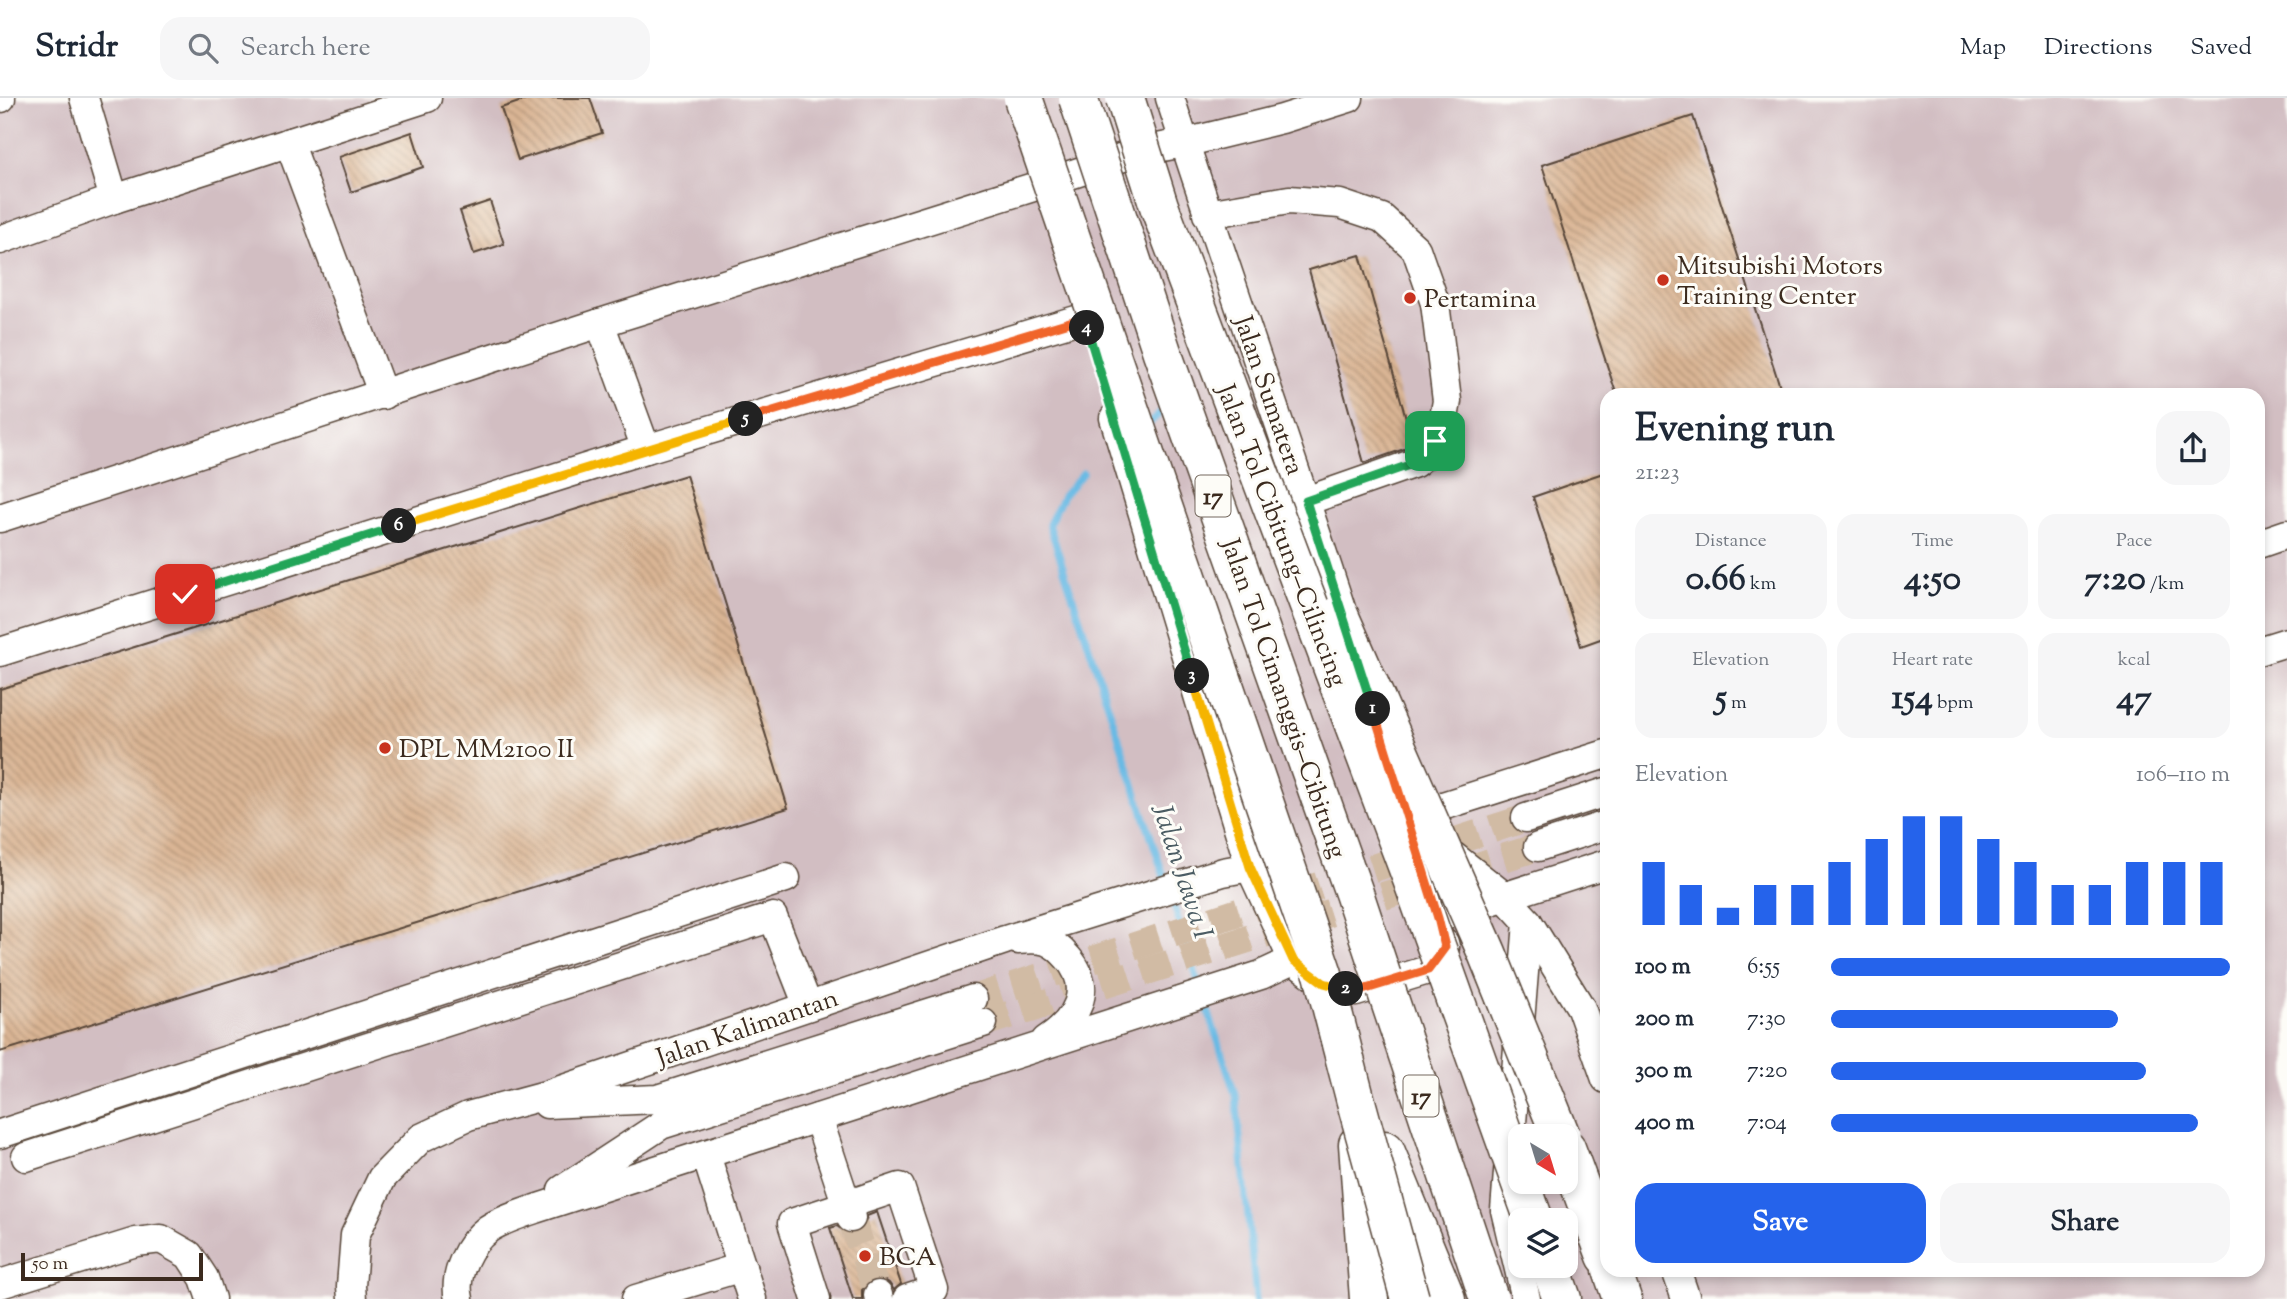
<!DOCTYPE html>
<meta charset="utf-8">
<style>
:root{--surface:#fff;--page:#f6f6f7;--text:#1f2937;--muted:#747a83;--line:#e0e1e3;--accent:#2563eb}
body{margin:0;font-family:"Sorts Mill Goudy",serif;background:var(--page);color:var(--text);height:100vh;display:flex;flex-direction:column;font-size:26px;white-space:nowrap}
*{box-sizing:border-box;margin:0}
p{font-size:23px;color:var(--muted)}
.icon{flex:none;width:38px;height:38px;fill:none;stroke:currentColor;stroke-width:2;stroke-linecap:round;stroke-linejoin:round}
.map{position:relative;flex:1;overflow:hidden}
.details{position:absolute;left:1600px;top:290px;width:665px;height:889px;display:flex;flex-direction:column;background:var(--surface);border-radius:21px;box-shadow:0 4px 10px #0003}
.details>*{flex:none}
.needle{width:46px;rotate:142deg}
.buttons{position:absolute;left:1508px;top:1026px;display:grid;gap:14px}
.buttons a{display:grid;place-items:center;width:70px;height:70px;border-radius:14px;background:var(--surface);box-shadow:0 4px 10px #0003;font-size:35px}
.scale{position:absolute;left:21px;bottom:18px;width:182px;box-sizing:border-box;padding-left:7px;border:4px solid #3b2a1e;border-top:0;font-size:19px;line-height:24px;white-space:nowrap;color:#3b2a1e;-webkit-text-stroke:5px #fdfcf7;paint-order:stroke}
.pin{position:absolute;display:grid;place-items:center;width:60px;height:60px;color:#fff;margin:-30px;border-radius:14px;box-shadow:0 4px 10px #0006}
.km{position:absolute;width:35px;height:35px;margin:-18px;border-radius:50%;background:#222;color:#fff;font-size:19px;line-height:35px;text-align:center}
.round{display:grid;place-items:center;flex:none;width:74px;height:74px;border-radius:21px;background:var(--page)}
.head{display:flex;align-items:center;justify-content:space-between;height:119px;padding:0 35px}
h1{font-size:38px;font-weight:800;line-height:52px}
.metrics{display:grid;grid-template-columns:repeat(3,1fr);gap:10px;height:119px;padding:7px 35px}
.metrics div{display:grid;align-content:center;border-radius:18px;background:var(--page);text-align:center}
.metrics b{font-size:35px;font-weight:800}
.metrics small{font-size:19px;font-weight:400}
.metrics p{font-size:19px}
.chart{height:196px;padding:14px 35px}
.chart p{display:flex;justify-content:space-between}
.chart svg{width:100%;height:126px;margin-top:7px;stroke:var(--accent);stroke-width:6}
.primary-button{display:flex;gap:14px;margin-top:auto;padding:14px 35px}
.primary-button a{flex:1;height:80px;border-radius:21px;background:var(--accent);color:#fff;font-size:28px;font-weight:800;line-height:80px;text-align:center}
.primary-button a+a{background:var(--page);color:var(--text)}
ul{padding:0 35px;list-style:none;font-size:23px}
li{display:grid;grid-template-columns:112px 84px 1fr;align-items:center;height:52px}
li i{height:18px;border-radius:9px;background:var(--accent)}
header{display:flex;align-items:center;gap:42px;box-sizing:border-box;height:98px;padding:0 35px;background:var(--surface);border-bottom:2px solid var(--line)}
header strong{font-size:33px}
nav{display:flex;gap:38px;margin-inline-start:auto;font-size:24px}
.search{width:490px;height:63px;background:var(--page);display:flex;align-items:center;gap:18px;box-sizing:border-box;padding:0 24px;border-radius:21px;color:var(--muted);font-size:26px}
.map>svg:first-child{display:block}
.industrial{fill:#d2bec2;fill-rule:evenodd}
.lines{fill:none;stroke-linecap:round;stroke-linejoin:round}
.stream{stroke:#69bae4;stroke-width:7}
.building{fill:url(#building-back-hatch)}
.minor-tunnel{stroke:#d1bba4;stroke-width:28;stroke-dasharray:28 14;stroke-linecap:butt}
.minor-casing{stroke:#574537;stroke-width:31}
.highway-casing{stroke:#574537;stroke-width:41}
.minor{stroke:#fff;stroke-width:28}
.highway{stroke:#fff;stroke-width:38}
.highway-bridge-casing{stroke:#574537;stroke-width:41;stroke-linecap:butt}
.highway-bridge{stroke:#fff;stroke-width:38}
.split-1-casing{stroke:#fff;stroke-width:14}
.split-2-casing{stroke:#fff;stroke-width:14}
.split-3-casing{stroke:#fff;stroke-width:14}
.split-4-casing{stroke:#fff;stroke-width:14}
.split-5-casing{stroke:#fff;stroke-width:14}
.split-6-casing{stroke:#fff;stroke-width:14}
.split-7-casing{stroke:#fff;stroke-width:14}
.split-1{stroke:#22a559;stroke-width:9}
.split-2{stroke:#f0652b;stroke-width:9}
.split-3{stroke:#f5b400;stroke-width:9}
.split-4{stroke:#22a559;stroke-width:9}
.split-5{stroke:#f0652b;stroke-width:9}
.split-6{stroke:#f5b400;stroke-width:9}
.split-7{stroke:#22a559;stroke-width:9}
.poi-dot{fill:#c8321e;stroke:#fdfcf7;stroke-width:2.5}
.labels{text-anchor:middle;stroke-width:6;stroke-linejoin:round;paint-order:stroke}
.shield{fill:#fdfcf7;stroke:#75695f;stroke-width:2}
.shield-label{font-size:24px;font-weight:bold;fill:#3b2a1e}
.poi-label{font-size:26px;fill:#3b2a1e;stroke:#fdfcf7;text-anchor:start}
.street-label{font-size:26px;fill:#3b2a1e;stroke:#fdfcf7}
.water-label{font-size:28px;font-style:italic;fill:#4b5c63;stroke:#fdfcf7}
</style>
<header>
<strong>Stridr</strong>
<div class="search"><svg class="icon" aria-label="search" viewBox="0 0 24 24"><circle cx="10" cy="10" r="6"/><path d="M15 15l6 6"/></svg>Search here</div>
<nav><a>Map</a><a>Directions</a><a>Saved</a></nav>
</header>
<div class="map">
<svg width="2287" height="1201" viewBox="0 0 2287 1201">
<defs>
<pattern id="building-back-hatch" width="6" height="6" patternUnits="userSpaceOnUse" patternTransform="scale(1.75)"><rect width="6" height="6" fill="#dab594"/><path d="M-1 5l2 2M0 0l6 6M5-1l2 2" fill="none" stroke="#b29378"/></pattern>
</defs>
<rect width="100%" height="100%" fill="#fdfcf7"/>
<filter id="ink" filterUnits="userSpaceOnUse"><feTurbulence type="fractalNoise" baseFrequency=".0143" numOctaves="2"/><feDisplacementMap in="SourceGraphic" scale="14" xChannelSelector="R" yChannelSelector="G"/><feConvolveMatrix kernelMatrix="1 2 1 2 8 2 1 2 1" color-interpolation-filters="sRGB"/></filter>
<filter id="wash" filterUnits="userSpaceOnUse"><feTurbulence type="fractalNoise" baseFrequency=".00686" numOctaves="4" result="noise"/><feDisplacementMap in="SourceGraphic" scale="28" xChannelSelector="R" yChannelSelector="G"/><feGaussianBlur stdDeviation="1.57" result="paint"/><feColorMatrix in="noise" values="0 0 0 0 0 0 0 0 0 0 0 0 0 0 0 0 0 1.4 0 .05"/><feComposite in="paint" operator="in"/></filter>
<g filter="url(#wash)">
<rect width="100%" height="100%" fill="#f6dfc6"/>
<path class="industrial" d="M0 0H2287V1201H0ZM1606 298H2258V1172H1606ZM1521 1038H1566V1083H1521ZM1521 1122H1566V1167H1521Z"/>
<g class="lines">
<g class="stream">
<path d="M1148 327 1169 306"/>
<path d="M1083 375 1063 398 1049 426 1166 785"/>
<path d="M1170 796 1201 892"/>
<path d="M1205 903 1236 999 1256 1201"/>
</g>
</g>
<g id="blocks">
<g class="building">
<path d="M531 0H590L602 35 518 62 501 10Z"/>
<path d="M1693 18 1783 298H1617L1542 67Z"/>
<path d="M412 34 423 69 351 94 339 59Z"/>
<path d="M490 103 504 146 474 156 460 113Z"/>
<path d="M1360 157 1413 345 1407 350 1364 365 1309 172Z"/>
<path d="M1606 374V539L1581 548 1533 399Z"/>
<path d="M686 377 788 710 0 954V591Z"/>
<path d="M877 1114 901 1186 894 1192 889 1185 883 1181H873L866 1186 862 1192V1201H853L830 1130 837 1128 847 1136 857 1135 864 1130 867 1118Z"/>
</g>
</g>
</g>
<g filter="url(#ink)">
<use href="#blocks" fill-opacity="0" stroke="#574537" stroke-width="2"/>
<g class="lines">
<g class="minor-tunnel">
<path d="M973 901 1526 720"/>
<path d="M983 925 1538 749"/>
<path d="M851 1120 878 1197"/>
</g>
<g class="minor-casing">
<g id="minor">
<path d="M0 0H1"/>
<path d="M84 0 114 101"/>
<path d="M1170 0C1228 179 1291 356 1349 535"/>
<path d="M289 44 383 297"/>
<path d="M1207 116 1289 102 1340 106 1382 120 1416 151 1435 205 1447 303 1443 325 1435 343 1426 356 1415 365 1306 403"/>
<path d="M0 142 114 101 427 0"/>
<path d="M600 225 646 351 1083 220"/>
<path d="M1114 320 1250 769 1293 862 1324 885 1326 892"/>
<path d="M0 420 600 225 1043 86 1141 53 1184 45 1282 21 1349 0"/>
<path d="M2258 446 2287 436"/>
<path d="M2258 553 2287 544"/>
<path d="M0 554 646 351"/>
<path d="M1408 719 1606 656"/>
<path d="M1526 720 1606 694"/>
<path d="M1538 749 1606 727"/>
<path d="M1443 750 1505 799 1528 824 1581 910 1606 981"/>
<path d="M1438 820 1606 766"/>
<path d="M1018 842C1028 841 1037 840 1046 843 1055 846 1062 853 1068 860 1095 891 1076 923 1046 942"/>
<path d="M1324 885 1356 894 1428 872 1445 849 1444 845"/>
<path d="M547 1006 657 1001 973 901"/>
<path d="M818 1020 851 1120"/>
<path d="M0 1036 786 780"/>
<path d="M706 1057 752 1201"/>
<path d="M26 1059 773 819 808 908"/>
<path d="M562 1092 661 1027 983 925"/>
<path d="M1676 1172 1686 1201"/>
<path d="M0 1186 136 1144 161 1141 189 1157 204 1180 211 1201"/>
<path d="M878 1197 879 1201"/>
<path d="M352 1201 351 1188 355 1137 382 1080 421 1040 468 1018 546 997 1005 842 1223 774 1250 769"/>
<path d="M459 1201C453 1177 468 1146 488 1131 499 1123 521 1116 535 1111L1261 877 1293 862"/>
<path d="M636 1201 742 1169"/>
<path d="M816 1201 792 1125 900 1089 934 1192 907 1201"/>
<path d="M1526 1201 1505 1112 1528 824"/>
</g>
</g>
<g class="highway-casing">
<g id="highway">
<path d="M1358 1046 1369 1201"/>
<path d="M1566 1050 1606 1158"/>
<path d="M1385 1052 1446 1201"/>
<path d="M1550 1167 1562 1201"/>
<path d="M1612 1172 1622 1201"/>
</g>
</g>
<use href="#minor" class="minor"/>
<use href="#highway" class="highway"/>
<g class="highway-bridge-casing">
<g id="highway-bridge">
<path d="M1023 0 1323 876 1355 1000 1410 1201"/>
<path d="M1078 0 1162 254 1354 795 1489 1201"/>
<path d="M1125 0 1159 108 1412 781 1534 1122"/>
<path d="M1339 517 1487 855 1561 1038"/>
</g>
</g>
<use href="#highway-bridge" class="highway-bridge"/>
</g>
</g>
<g class="lines" filter="url(#ink)">
<g class="split-1-casing">
<path id="split-1" d="M1373 611 1306 403 1415 365 1426 356 1435 343"/>
</g>
<g class="split-2-casing">
<path id="split-2" d="M1346 891 1356 894 1428 872 1445 849 1438 820 1373 611"/>
</g>
<g class="split-3-casing">
<path id="split-3" d="M1192 578 1250 769 1293 862 1324 885 1346 891"/>
</g>
<g class="split-4-casing">
<path id="split-4" d="M1087 230 1192 578"/>
</g>
<g class="split-5-casing">
<path id="split-5" d="M746 321 1083 220 1087 230"/>
</g>
<g class="split-6-casing">
<path id="split-6" d="M399 428 746 321"/>
</g>
<g class="split-7-casing">
<path id="split-7" d="M185 496 399 428"/>
</g>
<use href="#split-1" class="split-1"/>
<use href="#split-2" class="split-2"/>
<use href="#split-3" class="split-3"/>
<use href="#split-4" class="split-4"/>
<use href="#split-5" class="split-5"/>
<use href="#split-6" class="split-6"/>
<use href="#split-7" class="split-7"/>
</g>
<g class="poi-dot">
<circle cx="1663" cy="182" r="7"/>
<circle cx="1410" cy="200" r="7"/>
<circle cx="385" cy="650" r="7"/>
<circle cx="865" cy="1158" r="7"/>
</g>
<g class="labels">
<g class="shield">
<rect x="1195.5" y="377.5" width="35" height="41" rx="5"/>
<rect x="1403.5" y="977.5" width="35" height="41" rx="5"/>
</g>
<g class="shield-label">
<text x="1213" y="406">17</text>
<text x="1421" y="1006">17</text>
</g>
<g class="poi-label">
<text x="1677" y="176">Mitsubishi Motors<tspan x="1677" dy="30">Training Center</tspan></text>
<text x="1424" y="209">Pertamina</text>
<text x="399" y="659">DPL MM2100 II</text>
<text x="879" y="1167">BCA</text>
</g>
<g class="street-label">
<text transform="translate(1270 297) rotate(71)" y="9">Jalan Sumatera</text>
<text transform="translate(1283 437) rotate(69)" y="9">Jalan Tol Cibitung–Cilincing</text>
<text transform="translate(1285 600) rotate(71)" y="9">Jalan Tol Cimanggis–Cibitung</text>
<text transform="translate(747 929) rotate(-19)" y="9">Jalan Kalimantan</text>
</g>
<g class="water-label">
<text transform="translate(1184 773) rotate(72)" y="10">Jalan Jawa I</text>
</g>
</g>
</svg>
<div class="buttons">
<a><svg class="needle" viewBox="-14 -14 28 28"><path d="M0-13l5 13h-10z" fill="#e53935"/><path d="M0 13l5-13h-10z" fill="#747a83"/></svg></a>
<a><svg class="icon" aria-label="layers" viewBox="0 0 24 24"><path d="M12 4l9 5-9 5-9-5zM3 14l9 5 9-5"/></svg></a>
</div>
<div class="scale">50 m</div>
<div class="pin" style="left:1435px;top:343px;background:#1e9e55"><svg class="icon" aria-label="arrive" viewBox="0 0 24 24"><path d="M6 21V4h12l-3 4 3 4H6"/></svg></div>
<div class="pin" style="left:185px;top:496px;background:#d93025"><svg class="icon" aria-label="check" viewBox="0 0 24 24"><path d="M5 12l5 5 9-10"/></svg></div>
<b class="km" style="left:1373px;top:611px">1</b>
<b class="km" style="left:1346px;top:891px">2</b>
<b class="km" style="left:1192px;top:578px">3</b>
<b class="km" style="left:1087px;top:230px">4</b>
<b class="km" style="left:746px;top:321px">5</b>
<b class="km" style="left:399px;top:428px">6</b>
<section class="details">
<div class="head"><div><h1>Evening run</h1><p>21:23</p></div><a class="round"><svg class="icon" aria-label="share" viewBox="0 0 24 24"><path d="M12 15V3M7 8l5-5 5 5M5 13v7h14v-7"/></svg></a></div>
<div class="metrics">
<div><p>Distance</p><b>0.66<small> km</small></b></div>
<div><p>Time</p><b>4:50</b></div>
<div><p>Pace</p><b>7:20<small> /km</small></b></div>
</div>
<div class="metrics">
<div><p>Elevation</p><b>5<small> m</small></b></div>
<div><p>Heart rate</p><b>154<small> bpm</small></b></div>
<div><p>kcal</p><b>47</b></div>
</div>
<div class="chart"><p><span>Elevation</span>106–110 m</p>
<svg viewBox="0 0 160 44" preserveAspectRatio="none"><path d="M5 44V22M15 44V30M25 44V38M35 44V30M45 44V30M55 44V22M65 44V14M75 44V6M85 44V6M95 44V14M105 44V22M115 44V30M125 44V30M135 44V22M145 44V22M155 44V22"/></svg>
</div>
<ul>
<li><b>100 m</b>6:55<i style="width:100%"></i></li>
<li><b>200 m</b>7:30<i style="width:72%"></i></li>
<li><b>300 m</b>7:20<i style="width:79%"></i></li>
<li><b>400 m</b>7:04<i style="width:92%"></i></li>
</ul>
<div class="primary-button"><a>Save</a><a>Share</a></div>
</section>
</div>
